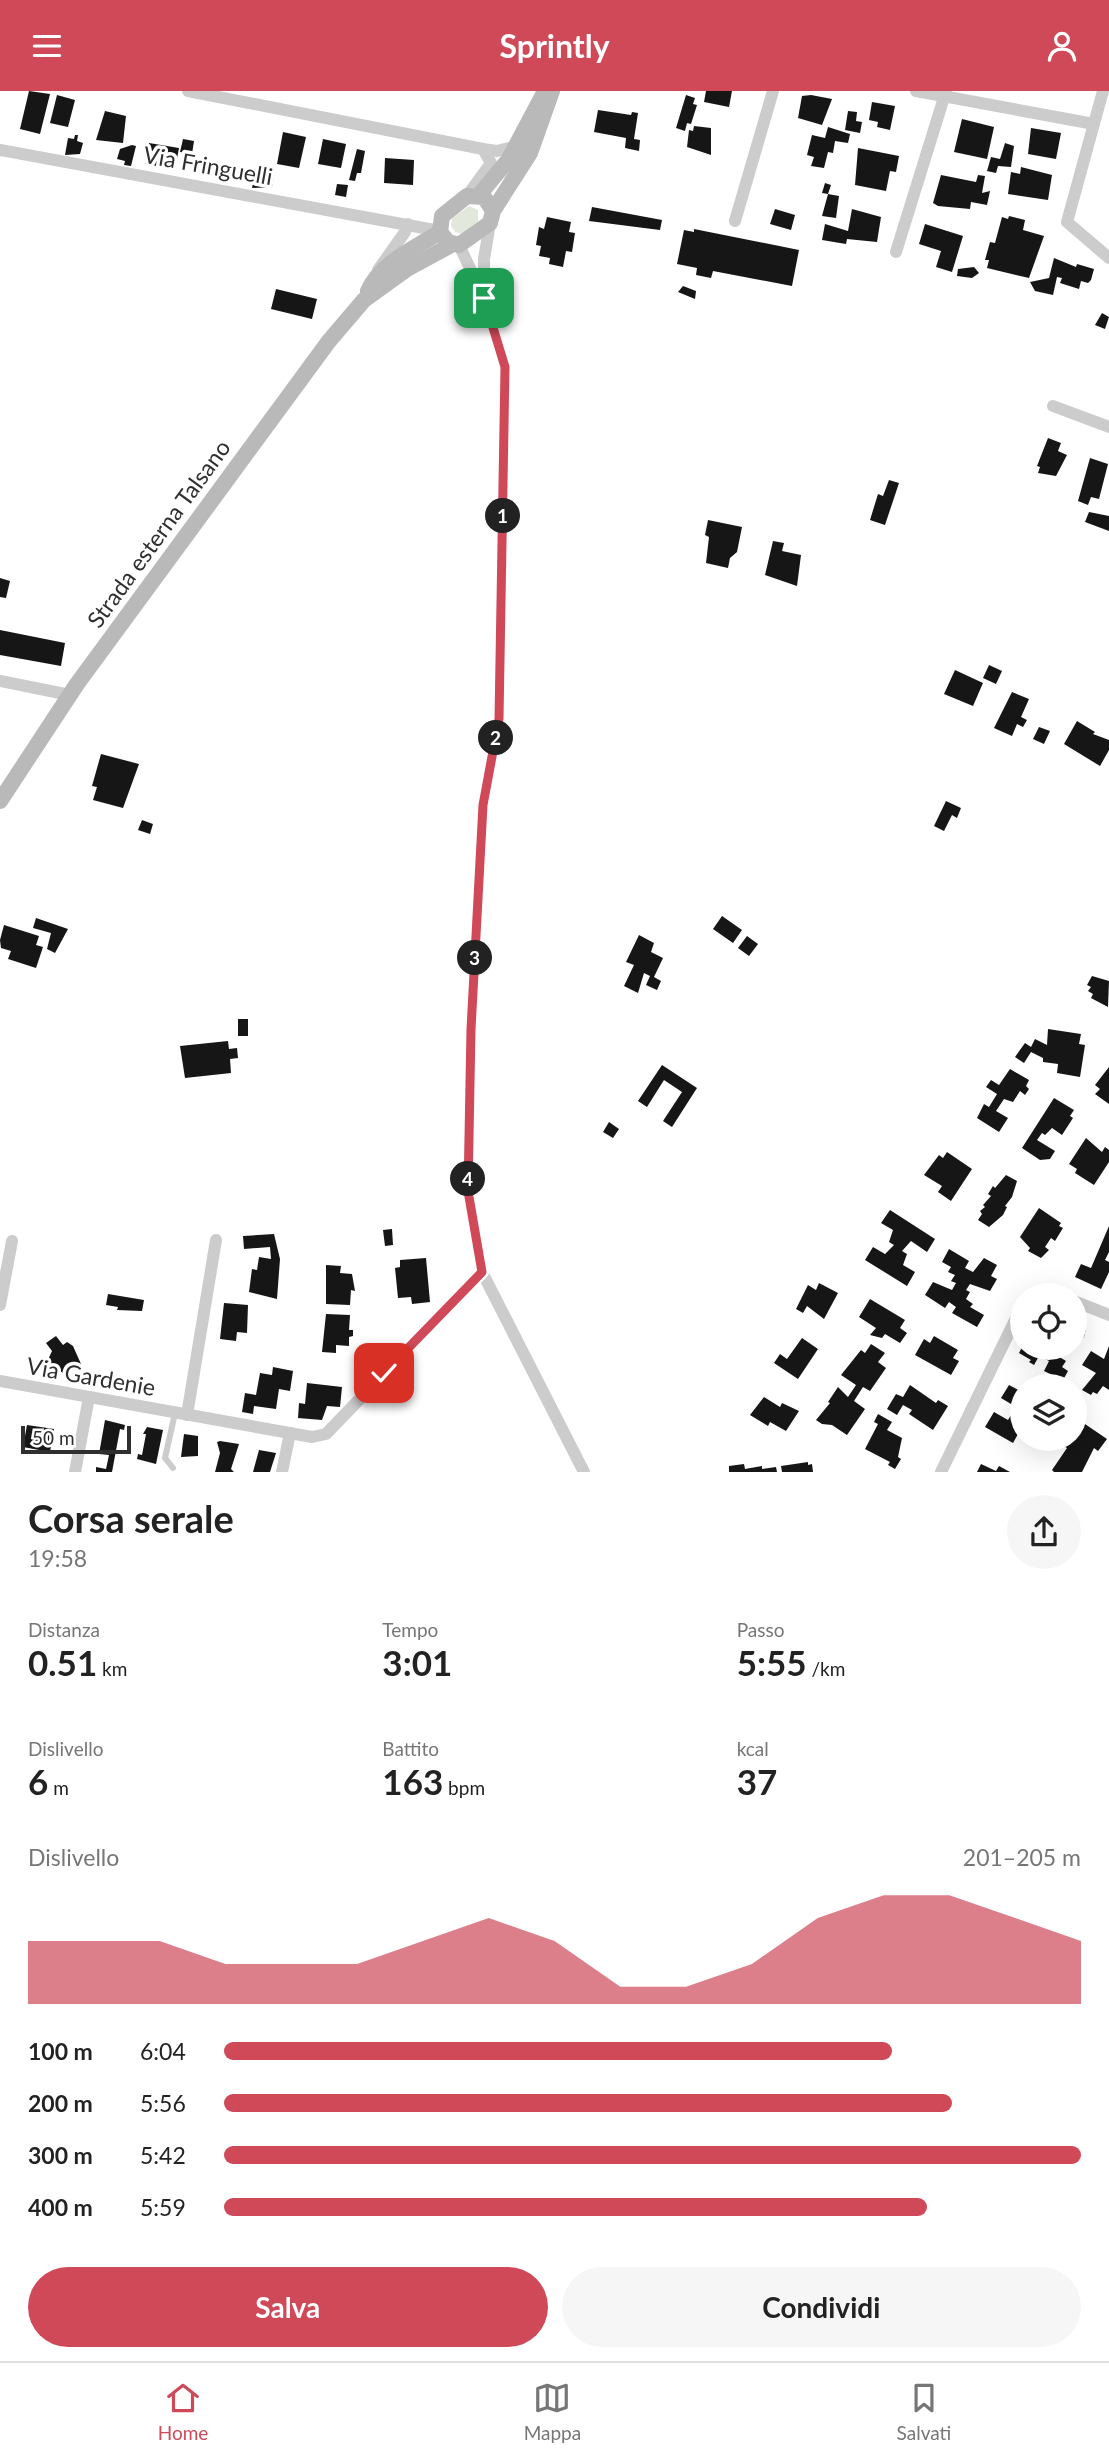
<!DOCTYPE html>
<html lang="it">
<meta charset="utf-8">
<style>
:root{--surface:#fff;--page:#f6f6f6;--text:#222;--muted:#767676;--line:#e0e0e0;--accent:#cf4959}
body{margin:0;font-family:Lato,sans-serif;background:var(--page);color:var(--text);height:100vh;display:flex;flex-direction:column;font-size:26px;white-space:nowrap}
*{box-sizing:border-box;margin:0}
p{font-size:23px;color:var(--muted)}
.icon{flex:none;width:38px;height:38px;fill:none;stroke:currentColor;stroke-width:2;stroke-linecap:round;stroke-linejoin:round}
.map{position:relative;height:1381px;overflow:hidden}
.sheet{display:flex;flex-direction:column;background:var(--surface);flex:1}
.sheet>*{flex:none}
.tools{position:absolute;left:1010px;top:1192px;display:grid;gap:14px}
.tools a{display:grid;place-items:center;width:77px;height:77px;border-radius:50%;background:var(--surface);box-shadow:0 7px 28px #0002;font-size:35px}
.scale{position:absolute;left:21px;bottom:18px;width:110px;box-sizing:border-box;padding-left:7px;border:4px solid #2f2f2f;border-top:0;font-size:19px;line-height:24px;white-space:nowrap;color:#2f2f2f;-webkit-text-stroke:5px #fff;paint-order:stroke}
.pin{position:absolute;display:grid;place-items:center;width:60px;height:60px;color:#fff;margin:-30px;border-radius:14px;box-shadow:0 4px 10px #0006}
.km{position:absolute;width:35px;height:35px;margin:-18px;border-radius:50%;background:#222;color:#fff;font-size:19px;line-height:35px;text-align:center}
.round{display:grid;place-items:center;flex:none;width:74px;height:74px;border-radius:37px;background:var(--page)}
.headline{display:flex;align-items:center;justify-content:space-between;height:119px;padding:0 28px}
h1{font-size:38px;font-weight:700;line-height:52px}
.metrics{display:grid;grid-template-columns:repeat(3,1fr);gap:10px;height:119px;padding:7px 28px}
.metrics div{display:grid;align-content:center}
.metrics b{font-size:35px;font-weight:700}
.metrics small{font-size:19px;font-weight:400}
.metrics p{font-size:19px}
.chart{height:196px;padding:14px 28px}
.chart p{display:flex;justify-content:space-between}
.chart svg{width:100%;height:126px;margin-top:7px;fill:var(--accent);opacity:.7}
.action{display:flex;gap:14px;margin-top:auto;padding:14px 28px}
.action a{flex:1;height:80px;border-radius:42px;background:var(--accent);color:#fff;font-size:28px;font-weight:700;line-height:80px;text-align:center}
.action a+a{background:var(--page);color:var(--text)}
ul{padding:0 28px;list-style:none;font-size:23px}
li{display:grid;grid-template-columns:112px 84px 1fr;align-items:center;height:52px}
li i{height:18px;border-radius:9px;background:var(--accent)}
header{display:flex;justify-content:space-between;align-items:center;height:91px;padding:0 28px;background:var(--accent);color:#fff;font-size:32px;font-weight:700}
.tab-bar{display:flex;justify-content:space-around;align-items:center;height:98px;border-top:2px solid var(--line);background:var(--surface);font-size:19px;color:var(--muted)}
.tab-bar a{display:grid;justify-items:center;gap:4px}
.tab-bar .current{color:var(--accent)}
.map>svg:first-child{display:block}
.green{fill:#e3e8dc}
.building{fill:#161616}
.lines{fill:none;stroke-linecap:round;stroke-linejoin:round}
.lane{stroke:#ccc;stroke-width:6}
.street{stroke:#ccc;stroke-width:12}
.secondary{stroke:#b9b9b9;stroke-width:16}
.route-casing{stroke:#fff;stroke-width:14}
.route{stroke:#cf4959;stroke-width:9}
.labels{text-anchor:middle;stroke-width:7;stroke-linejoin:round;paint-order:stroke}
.street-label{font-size:23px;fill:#2f2f2f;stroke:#fff}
</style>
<header><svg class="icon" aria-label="menu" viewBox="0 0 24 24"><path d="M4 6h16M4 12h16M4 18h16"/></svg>Sprintly<svg class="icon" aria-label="person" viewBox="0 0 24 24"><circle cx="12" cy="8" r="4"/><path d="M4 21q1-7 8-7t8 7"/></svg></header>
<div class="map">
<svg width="1109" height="1381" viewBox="0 0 1109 1381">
<rect width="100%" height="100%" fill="#fff"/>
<path class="green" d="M469 115 478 119V130L462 143 455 141 451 135 452 127Z"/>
<g class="building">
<path d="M29 0 50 3 40 43 20 38Z"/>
<path d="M706 0H732L729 16 704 11Z"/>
<path d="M57 4 75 9 68 36 50 32Z"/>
<path d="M686 4 695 7 693 13 697 14 691 33 687 32 685 40 676 37Z"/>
<path d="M811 4 832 8 822 34 798 27 802 5Z"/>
<path d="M872 11 895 15 890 39 877 36 878 31 869 29Z"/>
<path d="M598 19 631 24 632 21 638 22 634 48 640 49 639 60 625 57 626 47 594 41Z"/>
<path d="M105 20 126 25 123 52 96 49Z"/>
<path d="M848 20 857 21 856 30 862 31 860 42 845 39Z"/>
<path d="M962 28 994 36 987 68 954 61Z"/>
<path d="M694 35 711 37V64L687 56 689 39 693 40Z"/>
<path d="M828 36 850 43 848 52 835 50 833 62 828 61 824 77 811 75 814 66 807 64 812 44 825 47Z"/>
<path d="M1031 37 1061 42 1056 68 1028 63Z"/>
<path d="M283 41 306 46 299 77 277 73Z"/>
<path d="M75 44H78L77 50 83 52 80 63 65 64 68 47 74 48Z"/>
<path d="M183 48 194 50 192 63 180 61Z"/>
<path d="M323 48 346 53 341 77 318 73Z"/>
<path d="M149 52 179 57 175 78 145 73Z"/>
<path d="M1005 52 1014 55 1011 76 998 75 996 82 987 80 991 66 1000 68Z"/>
<path d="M132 54 136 55 131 75 124 74 125 70 117 68 120 58Z"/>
<path d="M858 57 899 65 896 81 890 80 886 100 855 94Z"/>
<path d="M357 58 365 60 361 82H357L355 90 349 89Z"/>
<path d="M385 67 414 69 413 94 384 92Z"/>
<path d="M1021 76 1052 84 1048 109 1008 103 1011 81 1020 83Z"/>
<path d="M256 79 274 85 272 96 252 97Z"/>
<path d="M941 84 976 91 978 84 985 85 982 102 990 100 987 114 971 111 970 118 938 115 933 112Z"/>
<path d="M825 92 831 94 828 103 839 105 836 127 822 125 828 103 822 102Z"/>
<path d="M337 93 348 94 346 106 335 104Z"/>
<path d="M592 116 662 129 660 139 589 130Z"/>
<path d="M775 118 795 124 791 139 770 133Z"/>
<path d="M852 118 881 126 877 151 847 148 846 153 822 149 825 133 848 140Z"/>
<path d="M1009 125 1025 129 1023 139 1044 145 1029 187 987 177 989 169H985L990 151 995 152 1002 126 1008 128Z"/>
<path d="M547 126 571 131 569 141 575 142 572 161 566 160 563 176 549 173 550 167 539 165 541 155 536 154 539 136 544 138Z"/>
<path d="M925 133 963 145 952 181 936 176 941 160 919 153Z"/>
<path d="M694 138 799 159 792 195 713 180 711 187 696 184 697 177 677 173 684 139 694 141Z"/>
<path d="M1054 167 1076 176 1077 173 1094 178 1091 189 1088 192 1081 190 1079 198 1060 192 1062 187 1057 186 1053 204 1035 200 1030 191 1049 187Z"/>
<path d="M974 176 979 182 972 187 957 185 958 178Z"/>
<path d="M683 195 696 200 695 208 678 201Z"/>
<path d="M276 198 317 208 312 228 271 218Z"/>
<path d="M1102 222 1109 226 1105 238 1095 234Z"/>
<path d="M1048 347 1061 352 1058 360 1067 364 1056 385 1038 382 1040 376 1037 375Z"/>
<path d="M1090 367 1108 373 1099 408 1091 406 1088 414 1078 410Z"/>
<path d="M889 389 899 392 885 434 870 429 878 403 883 405Z"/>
<path d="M1089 421 1109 425V440L1085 431Z"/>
<path d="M708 429 742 436 737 461 730 467 728 477 706 472 709 446 705 444Z"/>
<path d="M773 450 784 452 782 460 801 464 797 495 765 484Z"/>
<path d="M0 487 10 490 6 507 0 506Z"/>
<path d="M0 539 65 552 61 575 0 564Z"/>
<path d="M989 574 1002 580 996 593 983 587Z"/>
<path d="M955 579 983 592 973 615 944 603Z"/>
<path d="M1012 601 1029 608 1021 626 1027 629 1023 636 1017 633 1012 645 994 637Z"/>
<path d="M1077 630 1095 641 1093 643 1109 649V659L1100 675 1064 653Z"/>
<path d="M1039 636 1050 640 1044 653 1033 648Z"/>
<path d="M101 663 139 673 123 717 93 709 97 696 92 695Z"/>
<path d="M946 710 961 717 957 727 952 724 944 740 934 735Z"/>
<path d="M142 729 153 733 150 743 138 739Z"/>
<path d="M722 825 742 839 733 852 713 838Z"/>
<path d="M36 827 68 838 55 862 47 858 51 842 33 837Z"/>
<path d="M4 834 39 845 36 854 43 856 36 877 8 868 11 860 1 857 0 849Z"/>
<path d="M639 844 654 852 651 861 663 867 654 886 661 890 657 899 646 894 650 885 644 882 638 902 624 895 634 874 626 871Z"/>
<path d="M747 845 758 853 749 865 738 857Z"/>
<path d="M1092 885 1109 890 1108 916 1091 907 1093 903 1088 900 1091 896 1087 894Z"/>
<rect x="238" y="928" width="10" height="17"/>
<path d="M1048 938 1081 943 1079 953 1085 954 1080 986 1057 982 1058 973 1043 971V967L1031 961 1024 972 1015 966 1025 952 1031 956 1035 948 1047 954Z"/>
<path d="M228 950 229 958 237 957 238 967 230 968 231 982 185 987 180 955Z"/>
<path d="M662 974 697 997 672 1036 663 1030 682 1001 664 989 647 1016 638 1010Z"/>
<path d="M1109 976V1013L1095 1003 1100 998 1095 994Z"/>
<path d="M1010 978 1029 989 1026 995 1029 998 1025 1004 1020 1000 1013 1011 1004 1008 996 1020 1008 1027 999 1041 977 1027 984 1013 989 1016 997 1003 986 996 991 989 999 994Z"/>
<path d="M1054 1007 1074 1019 1070 1025 1073 1027 1062 1044 1052 1037 1045 1044 1042 1042 1037 1049 1055 1060 1050 1068 1040 1069 1022 1057Z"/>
<path d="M609 1031 619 1038 613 1047 603 1041Z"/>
<path d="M1086 1047 1102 1061 1105 1056 1109 1059V1071L1094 1094 1075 1082 1077 1078 1069 1073Z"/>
<path d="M947 1061 972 1078 951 1110 938 1101 942 1095 924 1084 939 1064 943 1067Z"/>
<path d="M1006 1084 1017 1090 1012 1106 1005 1115 1007 1116 1003 1124 989 1136 978 1129 982 1123 980 1120 985 1116 983 1114 991 1105 988 1103 993 1095 995 1097Z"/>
<path d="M1039 1117 1061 1132 1059 1135 1063 1137 1055 1150 1051 1147 1045 1156 1049 1159 1041 1167 1028 1160 1030 1157 1020 1146Z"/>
<path d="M890 1119 935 1148 927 1161 911 1150 902 1160 907 1163 903 1174 915 1181 907 1195 865 1169 873 1156 885 1163 894 1154 889 1151 893 1139 881 1132Z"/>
<path d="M1109 1135V1161L1105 1169 1109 1171V1181L1101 1198 1075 1186 1081 1173 1091 1177Z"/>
<path d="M392 1138 393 1154 385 1155 383 1139Z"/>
<path d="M274 1143 280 1168 277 1208 249 1201 252 1178 257 1179 259 1166 271 1168 270 1156 244 1158 243 1145Z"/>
<path d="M949 1158 969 1170 965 1177 973 1181 984 1167 997 1174 991 1185 997 1188 990 1200 970 1193 966 1199 970 1201 966 1208 973 1213 970 1216 984 1224 977 1236 952 1222 956 1216 949 1211 945 1217 925 1204 933 1191 952 1199 956 1192 951 1190 955 1184 948 1181 951 1176 942 1171Z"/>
<path d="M426 1167 430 1211 412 1213 411 1206 398 1207 395 1177 400 1176V1169Z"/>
<path d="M326 1174 341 1175 340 1182 352 1183 355 1200 351 1199 350 1214 326 1213Z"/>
<path d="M819 1192 838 1202 824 1228 807 1215 803 1222 796 1218 808 1194 816 1199Z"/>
<path d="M108 1203 144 1209 142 1220 117 1219 118 1216 106 1214Z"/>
<path d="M870 1208 905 1229 900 1237 907 1242 900 1252 885 1243 882 1247 870 1244 876 1237 859 1226Z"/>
<path d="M224 1212 248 1214 247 1242 237 1241 236 1250 220 1248Z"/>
<path d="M326 1223 350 1224 349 1239H353V1245L349 1246V1255L336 1254V1262L322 1261Z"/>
<path d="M1078 1233 1086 1238 1084 1246 1074 1254V1235Z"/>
<path d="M56 1245 63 1254 67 1251 73 1255 81 1273 65 1284 57 1277 45 1275 52 1260 46 1252Z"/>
<path d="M934 1245 958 1259 953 1267 959 1270 951 1284 915 1264 924 1248 930 1252Z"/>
<path d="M802 1247 818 1258 798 1288 774 1272 780 1263 787 1268Z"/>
<path d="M871 1253 885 1262 878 1271 886 1277 870 1300 863 1296 854 1310 865 1318 847 1344 832 1334 822 1333 816 1329 830 1312 828 1311 838 1296 848 1306 856 1294 841 1284 861 1259 865 1262Z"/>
<path d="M1109 1255V1299L1103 1295 1097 1303 1093 1301 1091 1304 1082 1299 1096 1282 1082 1274 1091 1260 1104 1268Z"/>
<path d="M1022 1256H1061L1056 1264 1066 1270 1062 1276 1068 1280 1063 1289 1044 1280 1049 1270 1039 1265 1034 1274 1029 1271 1031 1269 1019 1262Z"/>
<path d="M273 1276 293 1280 290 1300 279 1298 276 1318 254 1315 253 1323 242 1321 245 1302 256 1304 260 1282 272 1284Z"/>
<path d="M307 1292 342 1296 340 1316 327 1315 322 1329 298 1327 299 1312 305 1313Z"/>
<path d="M910 1294 936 1312 938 1309 948 1315 933 1339 909 1323 912 1319 903 1314 897 1324 887 1318 896 1303 903 1306Z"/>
<path d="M1009 1294 1022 1301V1336L1013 1352 985 1336 994 1321 1008 1329 1016 1316 1001 1307Z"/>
<path d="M764 1306 780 1316 782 1312 799 1320 786 1340 770 1331 768 1335 750 1324Z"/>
<path d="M1074 1317 1086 1324 1082 1331 1107 1348 1098 1360 1094 1357 1082 1381H1054L1052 1379 1067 1357 1064 1355 1069 1348H1074V1339L1080 1331 1074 1328Z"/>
<path d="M878 1323 892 1331 887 1339 902 1347 898 1366 901 1368 895 1378 888 1374 890 1371 865 1358 878 1333 874 1331Z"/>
<path d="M105 1329 125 1334 124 1339 120 1338 112 1381H96V1376L106 1378 109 1364 99 1363Z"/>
<path d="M27 1334 54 1338 50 1361 23 1356Z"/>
<path d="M147 1336 163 1339 156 1373 137 1368 138 1363 142 1364 146 1343H143Z"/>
<path d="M184 1343 198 1345V1365L181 1366Z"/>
<path d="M220 1350 239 1353 231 1378 234 1381H215L220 1362 217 1351Z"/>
<path d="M259 1359 276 1362 270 1381H253Z"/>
<path d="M808 1371V1374L812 1373 813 1381H782L781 1375Z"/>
<path d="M744 1373 745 1378 762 1375V1378L776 1376 777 1381H729V1375Z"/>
<path d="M981 1373 996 1380 999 1375 1010 1381H977Z"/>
</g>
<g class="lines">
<path class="lane" d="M173 1377 165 1367 175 1322"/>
<g class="street">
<path d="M188 0 483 58 497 60 517 55"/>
<path d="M916 0 1094 33"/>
<path d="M1103 0 1067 131 1109 167"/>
<path d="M0 59 440 140"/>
<path d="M467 105 491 72 483 58"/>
<path d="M735 130 773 0"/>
<path d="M459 154 484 207 505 276 499 628 483 714 471 938 468 1100 482 1181 584 1381"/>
<path d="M896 161 946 0"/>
<path d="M378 179 405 141 408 133"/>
<path d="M484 200V168L490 132"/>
<path d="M1053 315 1109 336"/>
<path d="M0 590 70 604"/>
<path d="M1040 1204H1060"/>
<path d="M1074 1210 1109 1224"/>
<path d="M0 1214 12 1150"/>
<path d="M0 1290 312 1346 326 1343 482 1181"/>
<path d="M187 1324 216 1149"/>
<path d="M75 1381 89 1306"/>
<path d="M282 1381 290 1342"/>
<path d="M941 1381 1022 1215"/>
</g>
<g class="secondary">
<path d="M479 104 509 68 545 0"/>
<path d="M493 120 484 106 467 105 442 125 440 141 448 151 459 154 490 132 493 120 530 62 552 0"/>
<path d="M368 200C380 172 415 157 440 141"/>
<path d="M0 710 77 593 329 250 364 209 407 178 453 153"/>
</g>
</g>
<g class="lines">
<g class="route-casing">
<path id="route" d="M384 1282 482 1181 468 1100 471 938 483 714 499 628 505 276 484 207"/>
</g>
<use href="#route" class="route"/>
</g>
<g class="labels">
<g class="street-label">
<text transform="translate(208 75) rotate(10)" y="8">Via Fringuelli</text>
<text transform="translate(159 443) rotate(-54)" y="8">Strada esterna Talsano</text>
<text transform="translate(91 1286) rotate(10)" y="8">Via Gardenie</text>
</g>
</g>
</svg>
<div class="tools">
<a><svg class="icon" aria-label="locate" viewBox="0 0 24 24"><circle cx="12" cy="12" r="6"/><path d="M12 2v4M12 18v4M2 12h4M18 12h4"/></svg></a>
<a><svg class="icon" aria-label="layers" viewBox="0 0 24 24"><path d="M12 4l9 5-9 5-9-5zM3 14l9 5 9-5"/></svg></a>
</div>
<div class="scale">50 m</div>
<div class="pin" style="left:484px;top:207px;background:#1e9e55"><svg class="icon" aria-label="arrive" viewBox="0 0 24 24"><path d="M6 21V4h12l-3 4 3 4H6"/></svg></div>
<div class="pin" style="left:384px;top:1282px;background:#d93025"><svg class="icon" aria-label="check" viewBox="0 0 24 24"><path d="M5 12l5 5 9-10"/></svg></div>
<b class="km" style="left:503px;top:425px">1</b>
<b class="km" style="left:496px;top:647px">2</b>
<b class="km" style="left:475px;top:867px">3</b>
<b class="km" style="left:468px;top:1088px">4</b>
</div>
<section class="sheet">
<div class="headline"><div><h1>Corsa serale</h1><p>19:58</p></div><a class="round"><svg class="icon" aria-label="share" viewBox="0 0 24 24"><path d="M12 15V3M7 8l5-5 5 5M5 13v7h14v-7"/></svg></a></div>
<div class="metrics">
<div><p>Distanza</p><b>0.51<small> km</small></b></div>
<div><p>Tempo</p><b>3:01</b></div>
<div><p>Passo</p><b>5:55<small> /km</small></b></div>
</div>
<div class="metrics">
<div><p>Dislivello</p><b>6<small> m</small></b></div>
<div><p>Battito</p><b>163<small> bpm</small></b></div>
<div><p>kcal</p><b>37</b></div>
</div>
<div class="chart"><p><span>Dislivello</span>201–205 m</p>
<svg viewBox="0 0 160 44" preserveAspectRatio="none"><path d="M0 44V22L10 22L20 22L30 30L40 30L50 30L60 22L70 14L80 22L90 38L100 38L110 30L120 14L130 6L140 6L150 14L160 22V44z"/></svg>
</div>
<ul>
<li><b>100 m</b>6:04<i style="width:78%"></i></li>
<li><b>200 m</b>5:56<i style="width:85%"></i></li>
<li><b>300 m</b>5:42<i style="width:100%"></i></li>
<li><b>400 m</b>5:59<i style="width:82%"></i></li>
</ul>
<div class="action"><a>Salva</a><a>Condividi</a></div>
</section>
<nav class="tab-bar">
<a class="current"><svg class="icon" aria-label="home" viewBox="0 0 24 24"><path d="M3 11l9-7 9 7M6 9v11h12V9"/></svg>Home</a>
<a><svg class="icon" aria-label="map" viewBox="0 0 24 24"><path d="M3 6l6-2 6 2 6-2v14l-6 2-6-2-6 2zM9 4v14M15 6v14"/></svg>Mappa</a>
<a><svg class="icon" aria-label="saved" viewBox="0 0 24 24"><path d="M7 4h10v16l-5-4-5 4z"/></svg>Salvati</a>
</nav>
